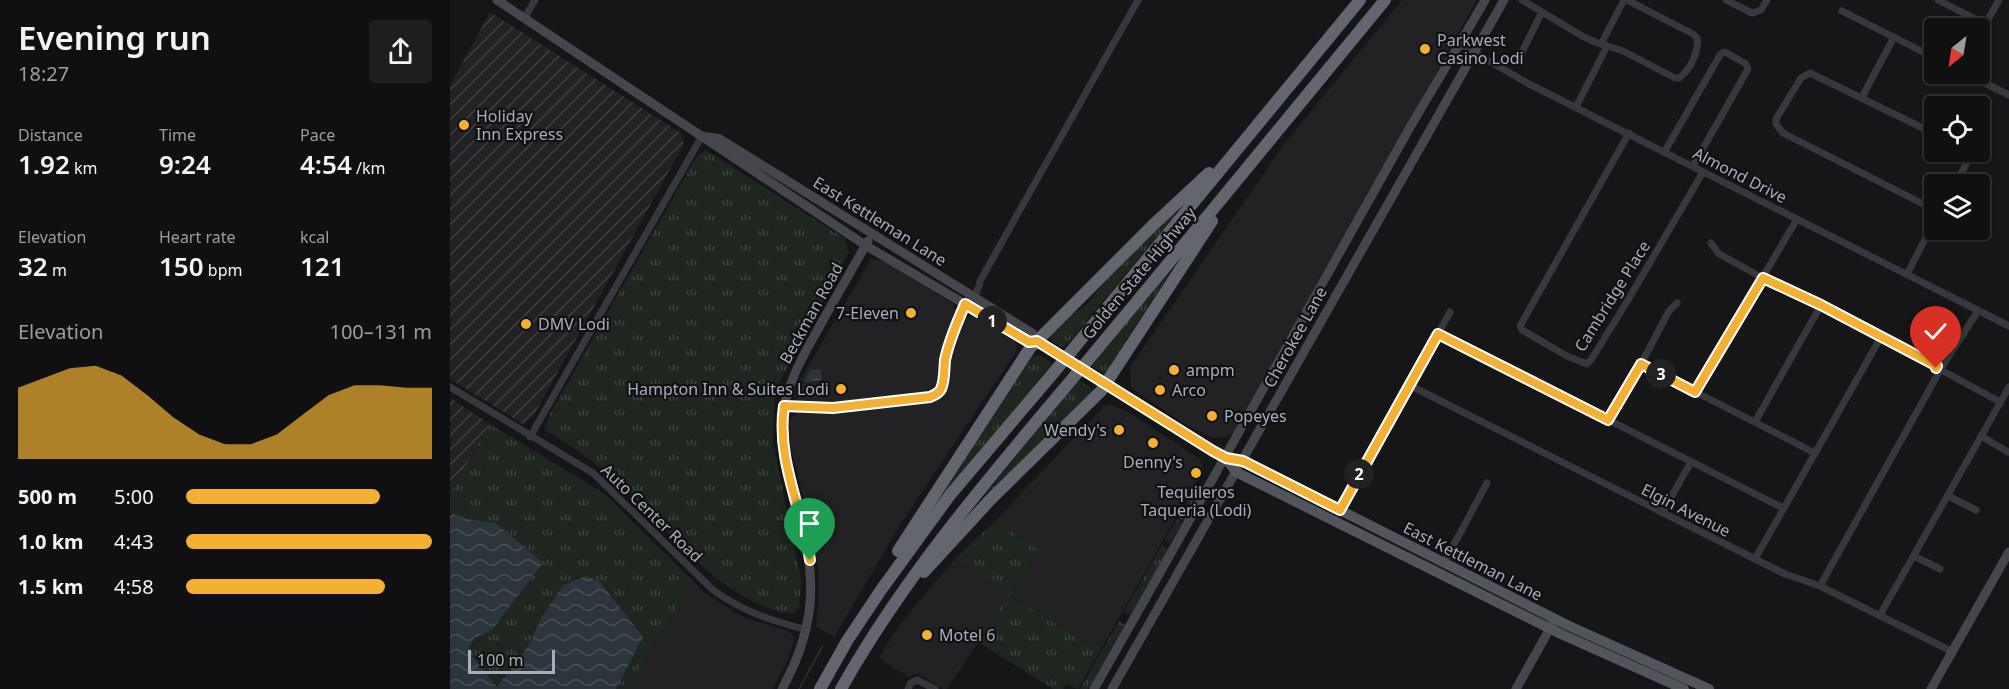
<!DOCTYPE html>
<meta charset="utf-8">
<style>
:root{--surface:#101012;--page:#1e1e20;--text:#f1f3f6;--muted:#9c9d9f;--line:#303032;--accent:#f2b134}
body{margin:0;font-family:"Noto Sans",sans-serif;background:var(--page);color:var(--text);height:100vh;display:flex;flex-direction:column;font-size:22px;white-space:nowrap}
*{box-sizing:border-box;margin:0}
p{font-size:20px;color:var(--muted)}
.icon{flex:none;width:33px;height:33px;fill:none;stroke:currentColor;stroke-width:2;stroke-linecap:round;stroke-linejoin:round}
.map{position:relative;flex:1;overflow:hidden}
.panel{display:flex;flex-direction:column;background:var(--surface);width:450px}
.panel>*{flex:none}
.needle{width:39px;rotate:210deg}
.controls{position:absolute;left:1474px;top:18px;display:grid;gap:12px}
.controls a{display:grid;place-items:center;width:66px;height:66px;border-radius:6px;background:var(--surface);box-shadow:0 2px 4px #0004,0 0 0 2px var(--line);font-size:30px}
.scale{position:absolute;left:18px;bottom:15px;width:87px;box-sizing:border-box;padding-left:6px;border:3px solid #a8adb8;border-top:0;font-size:16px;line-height:21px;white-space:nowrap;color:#a8adb8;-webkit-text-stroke:4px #111113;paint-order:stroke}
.pin{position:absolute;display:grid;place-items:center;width:51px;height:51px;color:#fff;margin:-62px -26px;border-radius:50% 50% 50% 0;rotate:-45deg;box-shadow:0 0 6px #0007}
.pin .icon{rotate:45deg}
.km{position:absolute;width:30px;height:30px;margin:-15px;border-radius:50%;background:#222;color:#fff;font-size:16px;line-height:30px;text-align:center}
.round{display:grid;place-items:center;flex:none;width:63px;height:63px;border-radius:6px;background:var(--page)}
.headline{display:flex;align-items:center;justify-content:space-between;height:102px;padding:0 18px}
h1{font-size:33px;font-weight:600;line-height:45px}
.metrics{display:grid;grid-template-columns:repeat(3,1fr);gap:9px;height:102px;padding:6px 18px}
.metrics div{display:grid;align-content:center}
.metrics b{font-size:26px;font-weight:600}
.metrics small{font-size:16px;font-weight:400}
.metrics p{font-size:16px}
.chart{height:168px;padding:12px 18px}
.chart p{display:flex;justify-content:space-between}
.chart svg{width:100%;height:108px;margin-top:6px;fill:var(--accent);opacity:.7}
ul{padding:0 18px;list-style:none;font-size:20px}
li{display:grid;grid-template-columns:96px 72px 1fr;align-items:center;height:45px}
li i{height:15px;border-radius:8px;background:var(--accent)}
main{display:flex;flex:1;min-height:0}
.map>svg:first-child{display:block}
.built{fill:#222225}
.industrial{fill:url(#industrial-furrows)}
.grass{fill:url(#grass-tufts)}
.water{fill:url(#water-waves)}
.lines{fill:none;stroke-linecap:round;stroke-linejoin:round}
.stream{stroke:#2c353c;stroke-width:1.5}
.street{stroke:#37383d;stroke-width:7}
.secondary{stroke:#45474d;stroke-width:9}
.primary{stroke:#53555c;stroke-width:10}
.highway{stroke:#63666e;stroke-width:12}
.route-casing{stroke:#fff;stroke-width:12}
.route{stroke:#f2b134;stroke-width:8}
.poi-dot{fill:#f2b134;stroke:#111113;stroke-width:2}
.labels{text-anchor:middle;stroke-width:4.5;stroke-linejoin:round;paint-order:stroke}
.poi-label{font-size:16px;fill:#a8adb8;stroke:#111113;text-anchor:start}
.street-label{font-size:16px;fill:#a8adb8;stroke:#111113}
</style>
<main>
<section class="panel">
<div class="headline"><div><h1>Evening run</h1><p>18:27</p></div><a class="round"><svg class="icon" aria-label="share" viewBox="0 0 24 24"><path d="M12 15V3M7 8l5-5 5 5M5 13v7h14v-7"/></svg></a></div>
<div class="metrics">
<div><p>Distance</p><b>1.92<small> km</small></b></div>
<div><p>Time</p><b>9:24</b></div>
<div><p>Pace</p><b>4:54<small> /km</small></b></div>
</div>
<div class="metrics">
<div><p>Elevation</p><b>32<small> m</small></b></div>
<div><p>Heart rate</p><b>150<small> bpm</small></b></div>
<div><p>kcal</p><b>121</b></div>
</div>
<div class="chart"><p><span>Elevation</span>100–131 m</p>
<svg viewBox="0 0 160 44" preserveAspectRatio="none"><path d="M0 44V15L10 11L20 7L30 6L40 10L50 18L60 27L70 34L80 38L90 38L100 34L110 26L120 18L130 14L140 14L150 15L160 15V44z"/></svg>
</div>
<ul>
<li><b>500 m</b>5:00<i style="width:79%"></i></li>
<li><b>1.0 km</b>4:43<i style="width:100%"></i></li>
<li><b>1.5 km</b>4:58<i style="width:81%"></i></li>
</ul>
</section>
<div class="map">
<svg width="1559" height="689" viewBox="0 0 1559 689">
<defs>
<pattern id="industrial-furrows" width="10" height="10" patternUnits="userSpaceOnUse" patternTransform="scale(1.5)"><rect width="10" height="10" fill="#222225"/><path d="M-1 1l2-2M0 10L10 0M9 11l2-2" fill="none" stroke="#3f3f43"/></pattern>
<pattern id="grass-tufts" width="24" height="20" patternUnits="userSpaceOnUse" patternTransform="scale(1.5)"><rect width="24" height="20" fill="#1e261f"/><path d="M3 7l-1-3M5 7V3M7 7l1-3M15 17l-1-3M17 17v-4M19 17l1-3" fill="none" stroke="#3c433d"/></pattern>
<pattern id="water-waves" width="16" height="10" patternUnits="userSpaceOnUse" patternTransform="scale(1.5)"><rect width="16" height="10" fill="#2c353c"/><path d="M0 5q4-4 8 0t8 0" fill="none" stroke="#485056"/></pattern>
</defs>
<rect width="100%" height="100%" fill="#161618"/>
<g class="built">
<path d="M952 0H1027L784 432 777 437 762 438 735 424 681 388 680 367 834 144Z"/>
<path d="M421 259 437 262 503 304 505 309 518 317H524L564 341 567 350 449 527 384 637 366 627 368 600V567L359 519 340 444 339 421 345 414 349 402 344 396 346 387Z"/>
<path d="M662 405 675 410 735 449 750 459 753 470 650 651 560 595 497 689H493L469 674H463L460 678 429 658 444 633 462 609 505 559 559 595 588 549 545 521 654 406Z"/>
<path d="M243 581 254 592 284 612 299 619 339 631 345 638 337 662 323 689H177Z"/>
</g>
<g class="industrial">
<path d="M40 12 231 133 234 144 83 417 73 424 0 379V86Z"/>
<path d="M0 398 40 424 0 494Z"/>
</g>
<g class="grass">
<path d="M256 150 394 238 399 252 325 391 323 442 351 579 349 608 345 613C336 615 324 610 315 607 249 579 214 522 162 477 141 460 118 443 94 430L101 412 247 156Z"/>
<path d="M721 214 724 216 614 348 601 341V335C608 328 615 318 623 313 632 308 640 304 645 293Z"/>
<path d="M733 254 675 341V348L658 374H654L641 366Z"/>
<path d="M586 356H591L602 363 470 527 561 384C575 376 572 361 586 356Z"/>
<path d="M628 380 641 388 643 392 518 516Z"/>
<path d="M40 424 155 494 243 581 177 689H0V494Z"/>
<path d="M741 495 745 497V501L734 521 728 518Z"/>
<path d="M727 519 733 523 720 543 715 540Z"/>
<path d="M545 521 588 549 560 595 650 651 628 689 617 684 613 689H603L528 642 559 595 505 559Z"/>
<path d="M712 545 718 549 681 615 674 612Z"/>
<path d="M669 621 675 625 638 689H630Z"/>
</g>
<g class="water">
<path d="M371 369 372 380 354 382 360 370Z"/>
<path d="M3 514 16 519 46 523 93 563 42 630 24 638 18 651 47 687 77 648 92 617 113 585 136 576 149 581 193 637 166 689H0V517Z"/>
</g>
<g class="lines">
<path class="stream" d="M349 689 372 647"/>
<g class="street">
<path d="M1072 0 1132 36 1145 42 1173 51 1225 78H1229C1240 71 1249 51 1247 38L1243 34 1177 0"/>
<path d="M1276 0 1302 13 1311 10 1317 0"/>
<path d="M1488 0 1535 24"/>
<path d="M1392 11 1485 58"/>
<path d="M74 19 85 0"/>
<path d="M1530 34 1549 0"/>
<path d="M1010 44 1079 84 1559 326"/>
<path d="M1151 44 1174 0"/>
<path d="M1069 58 1092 12"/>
<path d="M1516 74 1559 95"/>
<path d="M1412 97 1444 37"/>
<path d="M1126 107 1157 46"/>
<path d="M1179 133 1070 326 1072 330 1117 356 1137 364 1141 360 1178 300 1253 172"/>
<path d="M1485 134 1360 73 1351 78 1326 119V124L1333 133 1485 210"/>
<path d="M1215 151 1270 55 1274 52 1277 53 1296 64 1298 69 1243 166"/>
<path d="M1505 184 1518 161 1516 152"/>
<path d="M1261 243 1269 254 1313 278 1371 305 1487 366"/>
<path d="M1457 274 1485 220"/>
<path d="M524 297 529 286 530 281 688 0"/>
<path d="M988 334 1333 508"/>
<path d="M1191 364 1365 453"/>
<path d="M1493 365 1528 311"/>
<path d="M1495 372 1550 402"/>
<path d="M959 385 1305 559 1335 574 1370 586 1503 652"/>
<path d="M0 387 143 473 263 590C294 612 320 620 357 630"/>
<path d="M1245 392 1347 219"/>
<path d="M334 406 383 408 480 397 490 391 492 385 495 361 501 334 515 304"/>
<path d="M1158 420 1191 364 1219 311 1227 303"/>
<path d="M1305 422 1371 305"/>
<path d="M1531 436 1558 452"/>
<path d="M80 437 252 136"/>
<path d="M1498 496 1526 510"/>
<path d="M890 509 1000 312"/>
<path d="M1212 513 1241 462"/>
<path d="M1464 556 1490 569"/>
<path d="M1305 559 1431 337"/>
<path d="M994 563 1037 483"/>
<path d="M1370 586 1488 374"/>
<path d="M1430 615 1559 387"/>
<path d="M458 689 461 683 467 680 485 689"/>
</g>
<g class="secondary">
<path d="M47 0 415 245 579 342 587 341 582 333 270 139 252 136"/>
<path d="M332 689C371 618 365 571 345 496 338 472 329 446 332 420 336 382 355 353 373 320 388 294 403 267 418 241"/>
<path d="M644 689C750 503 854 316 959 129 984 86 1010 44 1035 0"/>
<path d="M662 689 1054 0"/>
<path d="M1066 689 1103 623"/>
<path d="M1481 689 1559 552"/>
</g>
<g class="primary">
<path d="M587 341 753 445 776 458 793 461 1117 625 1259 689"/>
<path d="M776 458 786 472 1111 634 1234 689"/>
</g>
<g class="highway">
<path d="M448 551 580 348 702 226 759 173"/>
<path d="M474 572 541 499 651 391 762 221"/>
<path d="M370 689 397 641 431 590 500 495 605 371 910 0"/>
<path d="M391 689C466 556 568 445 664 329 755 220 845 109 935 0"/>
</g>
</g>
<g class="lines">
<g class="route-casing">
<path id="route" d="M360 560C352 508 326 459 334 406L383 408 480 397C485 395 489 393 491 389 495 380 494 369 495 360 499 340 507 323 515 304L579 342 587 341 763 451 776 458 793 461 890 510 988 334 1158 420 1191 364 1245 392 1313 278 1371 305 1487 366 1486 368"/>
</g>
<use href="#route" class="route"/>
</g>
<g class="poi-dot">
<circle cx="975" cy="49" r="6"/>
<circle cx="14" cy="125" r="6"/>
<circle cx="461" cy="313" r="6"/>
<circle cx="76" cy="324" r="6"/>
<circle cx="724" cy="370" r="6"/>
<circle cx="391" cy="389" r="6"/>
<circle cx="710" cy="390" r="6"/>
<circle cx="762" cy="416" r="6"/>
<circle cx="669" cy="430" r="6"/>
<circle cx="703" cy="443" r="6"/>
<circle cx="746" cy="473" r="6"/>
<circle cx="477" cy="635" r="6"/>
</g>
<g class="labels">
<g class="poi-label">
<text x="987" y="46">Parkwest<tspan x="987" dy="18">Casino Lodi</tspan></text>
<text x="26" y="122">Holiday<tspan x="26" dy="18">Inn Express</tspan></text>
<text x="449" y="319" text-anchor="end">7-Eleven</text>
<text x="88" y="330">DMV Lodi</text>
<text x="736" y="376">ampm</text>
<text x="379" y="395" text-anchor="end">Hampton Inn &amp; Suites Lodi</text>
<text x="722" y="396">Arco</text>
<text x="774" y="422">Popeyes</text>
<text x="657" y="436" text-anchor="end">Wendy's</text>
<text x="703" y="468" text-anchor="middle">Denny's</text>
<text x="746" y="498" text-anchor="middle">Tequileros<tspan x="746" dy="18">Taqueria (Lodi)</tspan></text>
<text x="489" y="641">Motel 6</text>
</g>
<g class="street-label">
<text transform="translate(1290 175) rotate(27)" y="6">Almond Drive</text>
<text transform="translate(430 221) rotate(32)" y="6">East Kettleman Lane</text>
<text transform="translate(689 273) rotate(-50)" y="6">Golden State Highway</text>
<text transform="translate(1162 296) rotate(-58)" y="6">Cambridge Place</text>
<text transform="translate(361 313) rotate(-61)" y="6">Beckman Road</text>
<text transform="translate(845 337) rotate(-61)" y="6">Cherokee Lane</text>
<text transform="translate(1236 510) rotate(27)" y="6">Elgin Avenue</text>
<text transform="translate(202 513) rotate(44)" y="6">Auto Center Road</text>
<text transform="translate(1023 561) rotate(27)" y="6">East Kettleman Lane</text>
</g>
</g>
</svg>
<div class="controls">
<a><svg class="needle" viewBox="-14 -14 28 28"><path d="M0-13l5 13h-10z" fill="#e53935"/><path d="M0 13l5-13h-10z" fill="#9c9d9f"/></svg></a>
<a><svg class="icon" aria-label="locate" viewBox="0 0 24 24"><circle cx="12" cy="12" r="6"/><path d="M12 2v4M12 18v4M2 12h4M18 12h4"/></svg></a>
<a><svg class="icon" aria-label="layers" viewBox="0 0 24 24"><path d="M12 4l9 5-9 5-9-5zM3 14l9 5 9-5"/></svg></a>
</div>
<div class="scale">100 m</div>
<div class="pin" style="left:360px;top:560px;background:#1e9e55"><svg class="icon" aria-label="arrive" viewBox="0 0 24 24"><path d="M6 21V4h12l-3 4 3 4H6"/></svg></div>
<div class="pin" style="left:1486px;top:368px;background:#d93025"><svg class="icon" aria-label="check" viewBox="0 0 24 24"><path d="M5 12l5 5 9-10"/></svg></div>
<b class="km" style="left:542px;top:321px">1</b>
<b class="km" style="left:909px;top:474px">2</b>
<b class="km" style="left:1211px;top:374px">3</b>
</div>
</main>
